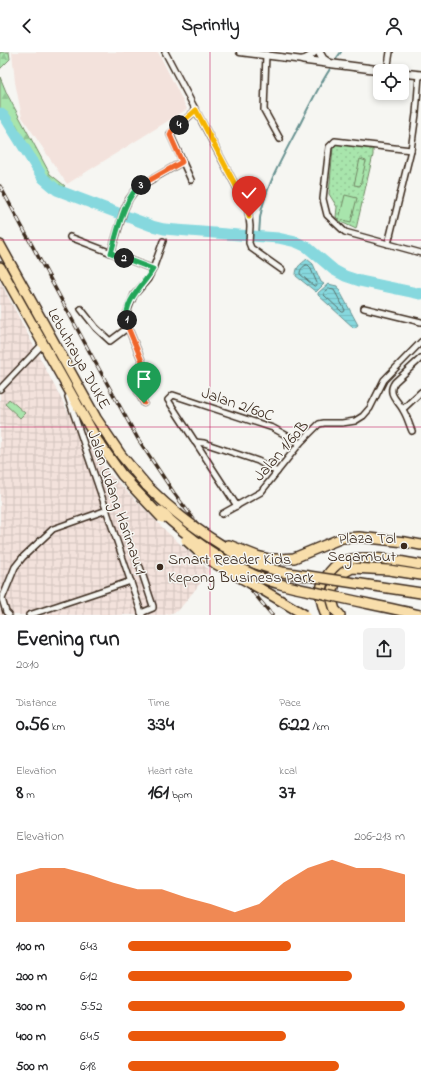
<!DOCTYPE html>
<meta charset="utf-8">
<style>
:root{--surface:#fff;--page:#f2f2f2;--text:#202124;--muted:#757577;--accent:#ea580c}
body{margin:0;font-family:"Indie Flower",sans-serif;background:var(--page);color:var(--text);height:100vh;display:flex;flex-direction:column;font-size:15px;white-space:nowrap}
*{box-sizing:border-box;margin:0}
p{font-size:13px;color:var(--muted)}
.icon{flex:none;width:22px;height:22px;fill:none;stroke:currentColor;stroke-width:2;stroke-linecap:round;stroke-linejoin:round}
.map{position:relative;height:563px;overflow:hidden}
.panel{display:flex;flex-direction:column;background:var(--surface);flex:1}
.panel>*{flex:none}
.tools{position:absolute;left:373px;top:12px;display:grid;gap:8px}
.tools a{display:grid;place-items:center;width:36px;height:36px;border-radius:6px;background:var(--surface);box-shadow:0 2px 6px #0003;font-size:20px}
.pin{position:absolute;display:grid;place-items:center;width:34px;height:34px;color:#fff;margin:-41px -17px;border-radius:50% 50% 50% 0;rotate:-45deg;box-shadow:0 0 4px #0007}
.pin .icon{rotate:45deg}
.km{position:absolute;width:20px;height:20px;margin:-10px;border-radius:50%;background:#222;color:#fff;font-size:11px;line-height:20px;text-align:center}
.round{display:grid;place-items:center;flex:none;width:42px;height:42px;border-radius:6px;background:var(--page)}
.head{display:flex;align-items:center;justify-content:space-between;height:68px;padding:0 16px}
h1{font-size:22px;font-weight:700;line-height:30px}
.stats{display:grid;grid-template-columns:repeat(3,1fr);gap:6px;height:68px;padding:4px 16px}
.stats div{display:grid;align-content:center}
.stats b{font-size:20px;font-weight:700}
.stats small{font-size:11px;font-weight:400}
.stats p{font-size:11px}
.chart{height:112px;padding:8px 16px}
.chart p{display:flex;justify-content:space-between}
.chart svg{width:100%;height:72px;margin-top:4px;fill:var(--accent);opacity:.7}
ul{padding:0 16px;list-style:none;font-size:13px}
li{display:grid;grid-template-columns:64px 48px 1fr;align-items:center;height:30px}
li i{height:10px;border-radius:5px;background:var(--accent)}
header{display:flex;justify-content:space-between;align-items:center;height:52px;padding:0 16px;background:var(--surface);font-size:18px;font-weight:700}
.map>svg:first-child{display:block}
.built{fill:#f3e2dc}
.industrial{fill:url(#industrial-grid)}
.grass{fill:url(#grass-dots);stroke:#728865}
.forest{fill:url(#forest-firs);stroke:#728865}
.pitch{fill:#a8e5ac;stroke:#728865}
.water{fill:url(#water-rules);stroke:#689291}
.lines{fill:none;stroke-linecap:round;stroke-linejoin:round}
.shore{stroke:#59706b;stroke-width:1}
.stream{stroke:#689291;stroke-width:2}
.river{stroke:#86d8de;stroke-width:11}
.minor-casing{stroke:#3b2a1e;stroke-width:8}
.tertiary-casing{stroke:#3b2a1e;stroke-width:9}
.secondary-casing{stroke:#3b2a1e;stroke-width:10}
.motorway-casing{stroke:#3b2a1e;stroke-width:12}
.minor{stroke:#f6f6f2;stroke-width:5}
.tertiary{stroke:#f6f6f2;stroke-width:6}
.secondary{stroke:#f6f6f2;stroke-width:7}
.motorway{stroke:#f8deab;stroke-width:9}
.rail-casing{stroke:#3b2a1e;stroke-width:3.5}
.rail{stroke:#f6f6f2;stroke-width:2;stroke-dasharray:6;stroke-linecap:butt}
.motorway-bridge-casing{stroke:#3b2a1e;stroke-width:12;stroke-linecap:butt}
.motorway-bridge{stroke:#f8deab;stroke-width:9}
.split-1-casing{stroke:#fff;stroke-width:8}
.split-2-casing{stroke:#fff;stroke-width:8}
.split-3-casing{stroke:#fff;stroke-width:8}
.split-4-casing{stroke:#fff;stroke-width:8}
.split-5-casing{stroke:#fff;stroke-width:8}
.split-6-casing{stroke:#fff;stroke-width:8}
.split-1{stroke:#f0652b;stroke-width:5}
.split-2{stroke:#22a559;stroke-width:5}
.split-3{stroke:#22a559;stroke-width:5}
.split-4{stroke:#f0652b;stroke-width:5}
.split-5{stroke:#f5b400;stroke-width:5}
.split-6{stroke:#f5b400;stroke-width:5}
.grid{fill:none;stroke:#c2185b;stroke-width:1;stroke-opacity:0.55}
.poi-dot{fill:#3b2a1e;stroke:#f6f6f2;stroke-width:1.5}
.labels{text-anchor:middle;stroke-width:3;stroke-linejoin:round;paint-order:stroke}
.street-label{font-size:16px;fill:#3b2a1e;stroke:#f6f6f2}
.poi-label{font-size:16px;fill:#3b2a1e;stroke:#f6f6f2;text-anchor:end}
</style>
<header><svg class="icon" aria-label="back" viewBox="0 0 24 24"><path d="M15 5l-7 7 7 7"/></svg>Sprintly<svg class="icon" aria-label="person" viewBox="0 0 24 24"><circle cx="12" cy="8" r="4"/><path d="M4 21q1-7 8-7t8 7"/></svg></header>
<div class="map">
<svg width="421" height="563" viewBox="0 0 421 563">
<defs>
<pattern id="industrial-grid" width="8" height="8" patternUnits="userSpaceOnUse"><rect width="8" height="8" fill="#f3e2dc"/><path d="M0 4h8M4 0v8" fill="none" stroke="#d1c2bc"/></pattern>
<pattern id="grass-dots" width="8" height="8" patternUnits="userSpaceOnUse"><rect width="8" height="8" fill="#a8e5ac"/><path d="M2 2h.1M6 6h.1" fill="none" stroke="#92c594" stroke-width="1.8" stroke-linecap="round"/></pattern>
<pattern id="forest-firs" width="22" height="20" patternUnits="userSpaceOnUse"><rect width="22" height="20" fill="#a8e5ac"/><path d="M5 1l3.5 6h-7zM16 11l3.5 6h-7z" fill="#92c594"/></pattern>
<pattern id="water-rules" width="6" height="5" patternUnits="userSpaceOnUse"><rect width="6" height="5" fill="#86d8de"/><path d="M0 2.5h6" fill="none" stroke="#75babe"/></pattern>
</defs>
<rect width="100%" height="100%" fill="#f6f6f2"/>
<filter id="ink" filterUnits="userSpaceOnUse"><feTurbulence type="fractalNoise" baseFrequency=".025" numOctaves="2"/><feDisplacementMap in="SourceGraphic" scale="8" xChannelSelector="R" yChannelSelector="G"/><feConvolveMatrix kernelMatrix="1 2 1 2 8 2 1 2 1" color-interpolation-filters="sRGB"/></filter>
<g filter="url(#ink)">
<path class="built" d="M12 0H158L187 57 67 132 22 65 15 30Z"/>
<path class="industrial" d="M0 229 67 358 105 417 166 479 210 519 178 559 165 563H0Z"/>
<path class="grass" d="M336 92 373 97V103L356 177 341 170 336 165 337 155 329 142 333 96Z"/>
<g class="forest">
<path d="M0 0H9L10 7 0 17Z"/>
<path d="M0 25 7 42 50 122 65 134 59 136 44 123 9 66 0 57Z"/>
</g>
<g class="pitch">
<path d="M360 107 366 109 360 134 354 133Z"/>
<path d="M345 143 357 146 351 170 339 167Z"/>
<path d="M9 347 25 361 20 366 5 352Z"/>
</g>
<g class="water">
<path d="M307 207 313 212 321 230 324 232 316 240 296 224C296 214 300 213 307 207Z"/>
<path d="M328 232 337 234 358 273 354 276 318 243V241Z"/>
</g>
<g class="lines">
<g class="shore">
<path d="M306 213H308L310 215 317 231 316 234H314L300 222C300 217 303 215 306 213Z"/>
<path d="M329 237 334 238 345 258 344 260H342L324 243V241Z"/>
</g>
<g class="stream">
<path d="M336 7 341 0"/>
<path d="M259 184C259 178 260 172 260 166 265 134 286 99 301 70 310 52 319 34 330 17"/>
</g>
<path class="river" d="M0 61 5 65 43 126 57 138 152 174 164 177 278 186 296 190 307 195 334 218 345 224 360 229 421 242"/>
<g class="minor-casing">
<g id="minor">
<path d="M165 0 248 157 250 174 249 191 251 196 282 218"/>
<path d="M266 2 264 58 280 87"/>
<path d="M387 19 390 0"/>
<path d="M411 98 335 89 329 95 323 147 327 163 345 180 421 201"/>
<path d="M191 128 170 82 196 58"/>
<path d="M70 185 153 217"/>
<path d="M388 192 411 98 416 62 419 23"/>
<path d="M111 201 124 158 129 147 137 136 182 110"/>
<path d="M364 256 421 270"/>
<path d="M81 257 96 276 110 289 126 277 128 271 127 261 129 255 134 243 148 227 153 217 163 189"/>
<path d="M127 273 142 309C142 314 141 317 139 321 133 334 138 340 144 351"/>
<path d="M0 337 41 294"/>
<path d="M68 345 142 563"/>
<path d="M403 357 421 340"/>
<path d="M412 379C409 372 407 364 403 358 398 348 386 342 395 330L421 306"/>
<path d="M195 390 204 391 258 409 277 420"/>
<path d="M237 454 168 348 173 343 273 376 300 391"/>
<path d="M222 462 261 440 300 391 319 372 324 371H342L355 369 363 364 370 356 384 328 421 290"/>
<path d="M140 515 153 554V556L141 561"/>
<path d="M9 563 6 560 2 547 15 515 23 505 53 477 107 458"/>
<path d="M29 563 131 529"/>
</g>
</g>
<g class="tertiary-casing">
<path id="tertiary" d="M240 0 303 8 309 5 315 0"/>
</g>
<g class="secondary-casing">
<g id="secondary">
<path d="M319 0 323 7 329 11"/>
<path d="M303 8 388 19"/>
<path d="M402 21 421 23"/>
</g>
</g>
<g class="motorway-casing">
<g id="motorway">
<path d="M0 193 96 366 121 403 147 434"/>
<path d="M0 215 97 388 122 423 135 436"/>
<path d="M223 494 229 493 257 504 269 507H280L294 506 342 486 359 485 405 490 421 493"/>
<path d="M224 494C240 509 261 514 282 520"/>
<path d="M326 563C321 551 318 536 326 525 330 519 335 513 341 510 360 501 401 509 421 513"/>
<path d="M340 563 335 558 331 545 336 528 343 521 352 516 389 518 421 523"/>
</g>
</g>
<use href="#minor" class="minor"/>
<use href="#tertiary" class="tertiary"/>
<use href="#secondary" class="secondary"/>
<use href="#motorway" class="motorway"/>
<g class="rail-casing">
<path id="rail" d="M0 134 94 308 138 387 174 441 201 477 272 563"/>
</g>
<use href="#rail" class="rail"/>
<g class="motorway-bridge-casing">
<g id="motorway-bridge">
<path d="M130 432 162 466"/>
<path d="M147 434C170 457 195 477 223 494"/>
<path d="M160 459C187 484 217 507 252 522 276 533 302 537 328 543 359 550 390 556 420 563"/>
<path d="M186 488 198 499 216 512 261 537 305 563"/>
<path d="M282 520 421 541"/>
</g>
</g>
<use href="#motorway-bridge" class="motorway-bridge"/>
</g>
</g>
<g class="lines" filter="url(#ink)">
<g class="split-1-casing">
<path id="split-1" d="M127 268V273L142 309C142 314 141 317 139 321 132 334 138 339 144 351"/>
</g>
<g class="split-2-casing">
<path id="split-2" d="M124 206 153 217C144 233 124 248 127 268"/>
</g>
<g class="split-3-casing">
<path id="split-3" d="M124 206 111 201C117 182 124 144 141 133"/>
</g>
<g class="split-4-casing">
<path id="split-4" d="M141 133 182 110 170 83 171 80 179 73"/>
</g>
<g class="split-5-casing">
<path id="split-5" d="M179 73 196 58 227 117"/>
</g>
<g class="split-6-casing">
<path id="split-6" d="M227 117 248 157 249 165"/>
</g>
<use href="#split-1" class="split-1"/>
<use href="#split-2" class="split-2"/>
<use href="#split-3" class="split-3"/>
<use href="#split-4" class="split-4"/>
<use href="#split-5" class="split-5"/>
<use href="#split-6" class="split-6"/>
</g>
<path class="grid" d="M210 0V563M0 188H421M0 375H421"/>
<g class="poi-dot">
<circle cx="404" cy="494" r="4"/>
<circle cx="160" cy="515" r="4"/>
</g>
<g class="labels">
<g class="street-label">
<text transform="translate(80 306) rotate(61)" y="6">Lebuhraya DUKE</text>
<text transform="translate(238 351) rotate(19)" y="6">Jalan 2/60C</text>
<text transform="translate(280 398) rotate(-49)" y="6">Jalan 1/60B</text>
<text transform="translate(118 450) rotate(71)" y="6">Jalan Udang Harimau 1</text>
</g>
<g class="poi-label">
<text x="396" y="491">Plaza Tol<tspan x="396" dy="18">Segambut</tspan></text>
<text x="168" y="512" text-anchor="start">Smart Reader Kids<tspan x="168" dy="18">Kepong Business Park</tspan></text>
</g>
</g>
</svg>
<div class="tools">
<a><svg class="icon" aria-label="locate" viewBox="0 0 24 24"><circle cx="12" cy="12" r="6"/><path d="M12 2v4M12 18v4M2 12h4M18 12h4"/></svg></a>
</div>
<div class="pin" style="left:144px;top:351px;background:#1e9e55"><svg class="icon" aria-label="arrive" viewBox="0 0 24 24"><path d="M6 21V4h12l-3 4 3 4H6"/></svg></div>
<div class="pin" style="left:249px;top:165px;background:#d93025"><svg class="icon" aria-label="check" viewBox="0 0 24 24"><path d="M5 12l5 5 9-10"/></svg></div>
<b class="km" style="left:127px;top:268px">1</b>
<b class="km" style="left:124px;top:206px">2</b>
<b class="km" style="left:141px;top:133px">3</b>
<b class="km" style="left:179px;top:73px">4</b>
</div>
<section class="panel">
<div class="head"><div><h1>Evening run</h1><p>20:10</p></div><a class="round"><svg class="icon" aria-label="share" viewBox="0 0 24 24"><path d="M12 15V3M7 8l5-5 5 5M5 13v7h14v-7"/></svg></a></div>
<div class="stats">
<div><p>Distance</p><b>0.56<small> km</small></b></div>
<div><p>Time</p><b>3:34</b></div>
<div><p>Pace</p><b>6:22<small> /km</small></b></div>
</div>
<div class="stats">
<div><p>Elevation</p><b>8<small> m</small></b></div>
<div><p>Heart rate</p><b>161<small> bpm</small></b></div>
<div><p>kcal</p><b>37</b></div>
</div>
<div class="chart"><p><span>Elevation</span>206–213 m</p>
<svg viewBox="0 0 160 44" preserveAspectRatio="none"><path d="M0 44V15L10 11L20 11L30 15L40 20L50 24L60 24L70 29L80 33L90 38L100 33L110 20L120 11L130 6L140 11L150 11L160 15V44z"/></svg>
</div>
<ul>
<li><b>100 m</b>6:43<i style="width:59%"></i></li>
<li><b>200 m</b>6:12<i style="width:81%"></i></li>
<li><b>300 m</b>5:52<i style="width:100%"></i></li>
<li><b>400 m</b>6:45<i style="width:57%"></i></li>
<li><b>500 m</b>6:18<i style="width:76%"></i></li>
</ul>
</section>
